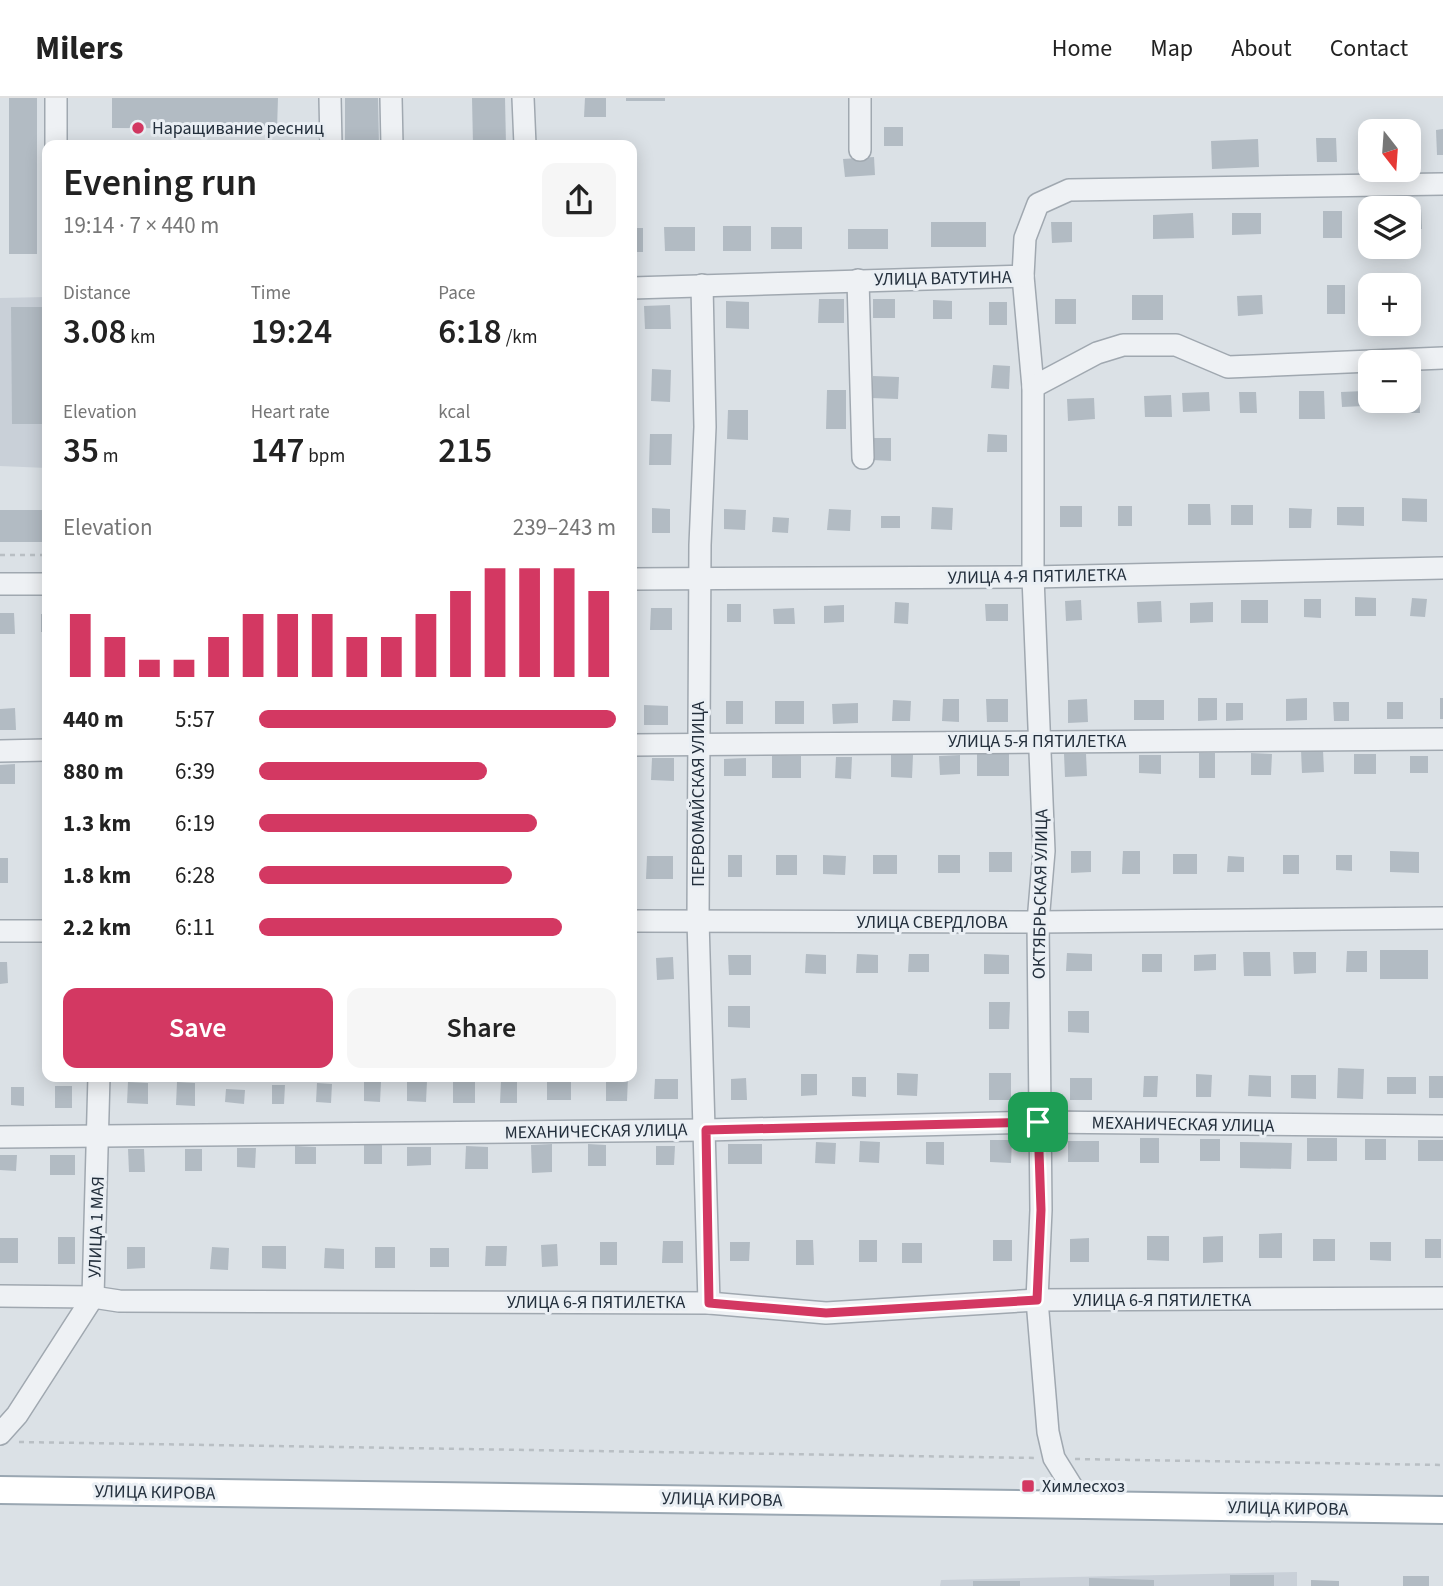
<!DOCTYPE html>
<meta charset="utf-8">
<style>
:root{--surface:#fff;--page:#f6f6f6;--text:#222;--muted:#767676;--line:#e0e0e0;--accent:#d33862}
body{margin:0;font-family:"Source Sans 3",sans-serif;background:var(--page);color:var(--text);height:100vh;display:flex;flex-direction:column;font-size:26px;white-space:nowrap}
*{box-sizing:border-box;margin:0}
p{font-size:23px;color:var(--muted)}
.icon{flex:none;width:38px;height:38px;fill:none;stroke:currentColor;stroke-width:2;stroke-linecap:round;stroke-linejoin:round}
.map{position:relative;flex:1;overflow:hidden}
.panel{position:absolute;left:42px;top:42px;width:595px;height:942px;display:flex;flex-direction:column;background:var(--surface);border-radius:14px;box-shadow:0 4px 18px #0003}
.panel>*{flex:none}
.needle{width:46px;rotate:163deg}
.controls{position:absolute;left:1358px;top:21px;display:grid;gap:14px}
.controls a{display:grid;place-items:center;width:63px;height:63px;border-radius:14px;background:var(--surface);box-shadow:0 4px 18px #0003;font-size:35px}
.pin{position:absolute;display:grid;place-items:center;width:60px;height:60px;color:#fff;margin:-30px;border-radius:14px;box-shadow:0 4px 10px #0006}
.round{display:grid;place-items:center;flex:none;width:74px;height:74px;border-radius:14px;background:var(--page)}
.overview{display:flex;align-items:center;justify-content:space-between;height:119px;padding:0 21px}
h1{font-size:38px;font-weight:600;line-height:52px}
.metrics{display:grid;grid-template-columns:repeat(3,1fr);gap:10px;height:119px;padding:7px 21px}
.metrics div{display:grid;align-content:center}
.metrics b{font-size:35px;font-weight:600}
.metrics small{font-size:19px;font-weight:400}
.metrics p{font-size:19px}
.chart{height:196px;padding:14px 21px}
.chart p{display:flex;justify-content:space-between}
.chart svg{width:100%;height:126px;margin-top:7px;stroke:var(--accent);stroke-width:6}
.action{display:flex;gap:14px;margin-top:auto;padding:14px 21px}
.action a{flex:1;height:80px;border-radius:14px;background:var(--accent);color:#fff;font-size:28px;font-weight:600;line-height:80px;text-align:center}
.action a+a{background:var(--page);color:var(--text)}
ul{padding:0 21px;list-style:none;font-size:23px}
li{display:grid;grid-template-columns:112px 84px 1fr;align-items:center;height:52px}
li i{height:18px;border-radius:9px;background:var(--accent)}
header{display:flex;align-items:center;gap:42px;box-sizing:border-box;height:98px;padding:0 35px;background:var(--surface);border-bottom:2px solid var(--line)}
header strong{font-size:33px}
nav{display:flex;gap:38px;margin-inline-start:auto;font-size:24px}
.map>svg:first-child{display:block}
.built{fill:#c9d0d8}
.building{fill:#b2bbc3}
.lines{fill:none;stroke-linecap:round;stroke-linejoin:round}
.minor-casing{stroke:#a0a8b0;stroke-width:24}
.major-casing{stroke:#9aa7b2;stroke-width:30}
.path{stroke:#b9bfc4;stroke-width:2.5;stroke-dasharray:5 5;stroke-linecap:butt}
.minor{stroke:#eef1f4;stroke-width:21}
.major{stroke:#fff;stroke-width:26}
.route-casing{stroke:#fff;stroke-width:14}
.route{stroke:#d33862;stroke-width:9}
.poi-dot{fill:#d33862;stroke:#eaeff4;stroke-width:2.5}
.labels{text-anchor:middle;stroke-width:6;stroke-linejoin:round;paint-order:stroke}
.poi-label{font-size:18px;fill:#24303d;stroke:#eaeff4;text-anchor:start}
.street-label{font-size:18px;fill:#24303d;stroke:#eaeff4}
</style>
<header>
<strong>Milers</strong>
<nav><a>Home</a><a>Map</a><a>About</a><a>Contact</a></nav>
</header>
<div class="map">
<svg width="1443" height="1488" viewBox="0 0 1443 1488">
<rect width="100%" height="100%" fill="#dbe1e6"/>
<g class="built">
<path d="M47 199V370L0 368V200Z"/>
<path d="M1297 1474V1488H940L941 1482Z"/>
</g>
<g class="building">
<rect x="9" y="0" width="28" height="156"/>
<path d="M112 0H278L277 31 112 30Z"/>
<path d="M345 0H378L379 47H345Z"/>
<path d="M472 0H505L506 47H473Z"/>
<path d="M585 0H606V19H584Z"/>
<rect x="626" y="0" width="39" height="3"/>
<rect x="884" y="29" width="19" height="19"/>
<path d="M1443 31V57H1437L1436 32Z"/>
<path d="M1316 40H1336L1337 64H1317Z"/>
<path d="M1258 41 1259 69 1212 71 1211 43Z"/>
<path d="M874 59 875 77 845 79 843 61Z"/>
<path d="M1409 110H1421L1422 131H1409Z"/>
<rect x="1323" y="113" width="19" height="27"/>
<path d="M1193 115 1194 140 1153 141V117Z"/>
<path d="M1232 115H1261V136L1232 137Z"/>
<rect x="931" y="124" width="55" height="25"/>
<path d="M1051 124H1072V144L1052 145Z"/>
<rect x="723" y="128" width="28" height="25"/>
<path d="M664 129H695V153H665Z"/>
<rect x="771" y="129" width="31" height="22"/>
<rect x="632" y="130" width="11" height="24"/>
<rect x="848" y="131" width="40" height="20"/>
<rect x="1375" y="184" width="22" height="3"/>
<rect x="1327" y="187" width="18" height="29"/>
<rect x="1132" y="197" width="31" height="25"/>
<path d="M1262 197 1263 216 1238 218 1237 198Z"/>
<path d="M819 201H844V225H818Z"/>
<rect x="873" y="201" width="22" height="19"/>
<rect x="1055" y="201" width="21" height="25"/>
<path d="M933 202 952 203V221H933Z"/>
<path d="M726 203 749 204V231L726 230Z"/>
<rect x="989" y="204" width="18" height="23"/>
<path d="M670 207 671 231H645L644 208Z"/>
<path d="M11 209H42L43 326H12Z"/>
<path d="M993 267 1010 268 1009 291 991 290Z"/>
<path d="M652 271 671 272 670 304 651 303Z"/>
<path d="M873 278 899 279 898 301 871 300Z"/>
<path d="M827 292H846V331H826Z"/>
<path d="M1409 292H1419L1420 315H1402V303H1409Z"/>
<path d="M1299 293H1324L1325 321H1299Z"/>
<path d="M1364 293V308L1342 309 1341 294Z"/>
<path d="M1209 294 1210 313 1183 314 1182 295Z"/>
<path d="M1239 294H1256L1257 315H1240Z"/>
<path d="M1171 297 1172 319H1145L1144 298Z"/>
<path d="M1094 300 1095 321 1068 323 1067 301Z"/>
<path d="M728 312H748V342L727 341Z"/>
<path d="M650 336H672L671 367H649Z"/>
<path d="M988 336 1007 337V354H987Z"/>
<path d="M872 340H891V363L872 362Z"/>
<path d="M1402 400 1427 401V424L1402 423Z"/>
<path d="M1188 406H1210L1211 427H1188Z"/>
<rect x="1231" y="407" width="22" height="20"/>
<rect x="1060" y="408" width="22" height="21"/>
<rect x="1118" y="408" width="14" height="20"/>
<path d="M932 409 953 410 952 432 931 431Z"/>
<path d="M1337 409H1364V428L1337 427Z"/>
<path d="M652 410 670 411V435H652Z"/>
<path d="M1289 410 1312 411 1311 430H1289Z"/>
<path d="M724 411 746 412 745 432 724 431Z"/>
<path d="M829 411 851 412 850 433 827 432Z"/>
<rect x="0" y="412" width="47" height="32"/>
<rect x="881" y="418" width="19" height="12"/>
<path d="M773 419 789 420 788 435 772 434Z"/>
<path d="M1355 499 1376 500V518H1355Z"/>
<path d="M1412 500 1427 501 1425 519 1410 518Z"/>
<path d="M1304 501H1321V520L1304 519Z"/>
<path d="M1081 502 1082 522 1066 523 1065 503Z"/>
<rect x="1241" y="502" width="27" height="23"/>
<path d="M1161 503 1162 524 1138 525 1137 504Z"/>
<path d="M895 504 909 505 908 526 894 525Z"/>
<path d="M1213 504V524L1190 525V505Z"/>
<rect x="727" y="506" width="14" height="18"/>
<path d="M985 506H1008V523H986Z"/>
<path d="M844 507V524L824 525V508Z"/>
<path d="M651 510H672V532H650Z"/>
<path d="M794 510 795 526H774L773 511Z"/>
<path d="M0 515H14L15 536H0Z"/>
<rect x="41" y="516" width="6" height="18"/>
<path d="M1198 600H1217V622L1198 623Z"/>
<path d="M1307 600V622L1286 623V601Z"/>
<rect x="1440" y="600" width="3" height="21"/>
<path d="M943 601H959V624L942 623Z"/>
<path d="M986 601H1008V624H987Z"/>
<path d="M1087 601 1088 624 1068 625V602Z"/>
<path d="M893 602 911 603 910 623H892Z"/>
<rect x="1134" y="602" width="30" height="20"/>
<rect x="726" y="603" width="17" height="23"/>
<rect x="775" y="603" width="29" height="23"/>
<path d="M1333 604H1349V623H1334Z"/>
<rect x="1387" y="604" width="16" height="17"/>
<path d="M858 605V625L833 626 832 606Z"/>
<path d="M1226 605H1243V622L1226 623Z"/>
<path d="M644 607 668 608V627H644Z"/>
<path d="M15 610 16 632H0V611Z"/>
<path d="M1301 652H1323L1324 674 1302 675Z"/>
<rect x="1199" y="655" width="16" height="25"/>
<path d="M1251 655 1272 656 1271 677H1251Z"/>
<rect x="977" y="656" width="32" height="22"/>
<path d="M1064 656H1086L1087 678 1065 679Z"/>
<rect x="1354" y="656" width="22" height="20"/>
<path d="M891 657H913L912 680 891 679Z"/>
<path d="M960 657V676L940 677 939 658Z"/>
<path d="M1139 657H1161V676L1139 675Z"/>
<rect x="772" y="658" width="29" height="22"/>
<rect x="1410" y="658" width="18" height="17"/>
<path d="M836 659H852L851 681 835 680Z"/>
<path d="M652 660H674V683L651 682Z"/>
<path d="M746 660V678H724V661Z"/>
<path d="M15 666V686H0V667Z"/>
<path d="M1071 753H1091V774L1071 775Z"/>
<path d="M1123 753H1140V776H1122Z"/>
<path d="M1390 753 1419 754V775L1390 774Z"/>
<rect x="989" y="754" width="23" height="20"/>
<rect x="1173" y="756" width="24" height="20"/>
<rect x="728" y="757" width="14" height="22"/>
<rect x="776" y="757" width="21" height="20"/>
<path d="M823 757 846 758 845 777 823 776Z"/>
<rect x="873" y="757" width="24" height="19"/>
<rect x="938" y="757" width="22" height="18"/>
<rect x="1283" y="757" width="16" height="19"/>
<path d="M1336 757H1352V773L1336 772Z"/>
<path d="M647 758H673V781H646Z"/>
<path d="M1228 758 1244 759V774H1227Z"/>
<rect x="0" y="760" width="8" height="25"/>
<rect x="1380" y="852" width="48" height="29"/>
<path d="M1347 853H1367V874H1346Z"/>
<path d="M1243 854H1270L1271 878H1244Z"/>
<path d="M1293 854H1316V875L1294 876Z"/>
<path d="M1067 855 1092 856V873H1066Z"/>
<path d="M806 856 826 857V876L805 875Z"/>
<path d="M857 856 878 857V875H856Z"/>
<path d="M909 856H929V874H908Z"/>
<path d="M984 856 1009 857V876H984Z"/>
<rect x="1142" y="856" width="20" height="18"/>
<path d="M1216 856V872L1194 873V857Z"/>
<path d="M728 857H751V877H729Z"/>
<path d="M673 859 674 881 657 882 656 860Z"/>
<path d="M0 864H7L8 885 0 886Z"/>
<path d="M989 904H1010L1009 931H989Z"/>
<path d="M728 908H750V930L728 929Z"/>
<path d="M1068 913H1089V935L1068 934Z"/>
<path d="M1338 970 1364 971 1363 1001 1337 1000Z"/>
<path d="M897 975 918 976 917 998 897 997Z"/>
<rect x="989" y="975" width="22" height="27"/>
<path d="M801 976H817V997L801 998Z"/>
<path d="M1196 976 1212 977 1211 999H1196Z"/>
<path d="M1249 977 1271 978V999L1248 998Z"/>
<path d="M1291 977H1316V1001L1291 1000Z"/>
<path d="M1144 978H1158L1157 999H1143Z"/>
<rect x="1429" y="978" width="14" height="22"/>
<path d="M606 979H628L627 1003H606Z"/>
<path d="M852 979H866V999L852 998Z"/>
<rect x="1387" y="979" width="29" height="17"/>
<rect x="547" y="980" width="24" height="22"/>
<path d="M746 980 747 1002H731V981Z"/>
<rect x="1070" y="980" width="22" height="22"/>
<path d="M655 981H678V1001H654Z"/>
<path d="M407 982 427 983 426 1004 407 1003Z"/>
<path d="M364 983 381 984 380 1004 364 1003Z"/>
<rect x="453" y="983" width="22" height="22"/>
<path d="M501 983H517V1005H500Z"/>
<path d="M128 984 148 985V1006L127 1005Z"/>
<path d="M177 984 195 985V1008L176 1007Z"/>
<path d="M317 985 332 986 331 1005 316 1004Z"/>
<path d="M272 987H285L284 1006H272Z"/>
<rect x="55" y="988" width="17" height="22"/>
<path d="M11 989H24V1008L11 1007Z"/>
<path d="M226 991 245 992 244 1006 225 1004Z"/>
<rect x="1140" y="1040" width="19" height="25"/>
<rect x="1307" y="1040" width="30" height="23"/>
<rect x="1200" y="1041" width="20" height="22"/>
<rect x="1365" y="1041" width="21" height="21"/>
<path d="M990 1042H1012L1011 1065 990 1064Z"/>
<rect x="1418" y="1042" width="25" height="21"/>
<path d="M860 1043 880 1044 879 1065 859 1064Z"/>
<rect x="1068" y="1043" width="31" height="21"/>
<path d="M816 1044 836 1045 835 1066 815 1065Z"/>
<path d="M926 1044H944V1067L926 1066Z"/>
<path d="M1240 1044 1292 1045 1291 1071 1240 1070Z"/>
<path d="M364 1045 382 1046V1066H364Z"/>
<path d="M552 1046V1074L532 1075 531 1047Z"/>
<path d="M588 1046 606 1047V1068H588Z"/>
<rect x="728" y="1046" width="34" height="20"/>
<path d="M295 1048 316 1049V1066H295Z"/>
<path d="M466 1048 488 1049V1071H465Z"/>
<path d="M656 1048H675L674 1067H656Z"/>
<path d="M407 1049H431V1067L407 1068Z"/>
<path d="M237 1050H256L255 1070 237 1069Z"/>
<path d="M128 1051H144L145 1074H129Z"/>
<rect x="185" y="1051" width="17" height="22"/>
<path d="M0 1057H17L16 1073 0 1072Z"/>
<rect x="50" y="1057" width="25" height="20"/>
<path d="M1282 1135V1160H1259V1136Z"/>
<path d="M1147 1138H1169V1163L1147 1162Z"/>
<path d="M1223 1138V1164L1203 1165V1139Z"/>
<rect x="58" y="1139" width="17" height="27"/>
<rect x="0" y="1140" width="18" height="25"/>
<path d="M1089 1140V1164H1070V1141Z"/>
<rect x="1313" y="1141" width="22" height="22"/>
<rect x="1425" y="1141" width="16" height="19"/>
<path d="M796 1142H813L814 1167H796Z"/>
<rect x="859" y="1142" width="18" height="22"/>
<rect x="993" y="1142" width="19" height="21"/>
<path d="M663 1143H683V1165H662Z"/>
<rect x="600" y="1144" width="17" height="23"/>
<path d="M730 1144H750L749 1163H730Z"/>
<path d="M1370 1144H1391V1163L1370 1162Z"/>
<rect x="902" y="1145" width="20" height="20"/>
<path d="M557 1146 558 1168 542 1169 541 1147Z"/>
<path d="M262 1148H286V1171L262 1170Z"/>
<path d="M486 1148H507L506 1168H485Z"/>
<path d="M127 1149H145V1170L127 1171Z"/>
<path d="M212 1149 229 1150 228 1172 210 1171Z"/>
<rect x="375" y="1149" width="20" height="21"/>
<path d="M325 1150 344 1151V1171L324 1170Z"/>
<rect x="430" y="1150" width="19" height="19"/>
<rect x="1230" y="1477" width="44" height="11"/>
<rect x="1403" y="1478" width="26" height="10"/>
<path d="M1089 1480 1154 1482V1488H1089Z"/>
<path d="M1311 1482 1339 1483V1488H1311Z"/>
<rect x="973" y="1483" width="47" height="5"/>
</g>
<g class="lines">
<g class="minor-casing">
<g id="minor">
<path d="M56 0V47"/>
<path d="M330 0 331 47"/>
<path d="M391 0 392 47"/>
<path d="M523 0 525 47"/>
<path d="M860 52V0"/>
<path d="M1023 178 1033 289V479L1044 753 1038 824 1041 1112 1037 1202 1048 1334 1054 1360 1082 1405"/>
<path d="M858 182 863 360"/>
<path d="M702 187 705 329 700 447 698 822 709 1205"/>
<path d="M632 190 1023 178 1025 140 1038 106 1069 92 1443 86"/>
<path d="M1033 289 1097 255 1123 247H1176L1228 269 1443 260"/>
<path d="M632 481 1033 479 1443 470"/>
<path d="M0 486H47"/>
<path d="M632 647 1443 641"/>
<path d="M0 653 47 652"/>
<path d="M632 823 1038 824 1443 820"/>
<path d="M0 833H47"/>
<path d="M0 1039 706 1032 1038 1024 1443 1028"/>
<path d="M0 1198 93 1199 119 1203 709 1205 826 1215 1037 1202 1443 1200"/>
<path d="M0 1336 17 1317 93 1199 99 978"/>
</g>
</g>
<g class="major-casing">
<path id="major" d="M0 1392 1443 1412"/>
</g>
<g class="path">
<path d="M0 457H47"/>
<path d="M19 1344 1037 1360"/>
<path d="M1075 1361 1443 1367"/>
</g>
<use href="#minor" class="minor"/>
<use href="#major" class="major"/>
</g>
<g class="lines">
<g class="route-casing">
<path id="route" d="M1038 1024 1041 1112 1037 1202 826 1215 709 1205 706 1032Z"/>
</g>
<use href="#route" class="route"/>
</g>
<g class="poi-dot">
<circle cx="138" cy="30" r="7"/>
<rect x="1021" y="1381" width="14" height="14" rx="3.5"/>
</g>
<g class="labels">
<g class="poi-label">
<text x="152" y="36">Наращивание ресниц</text>
<text x="1042" y="1394">Химлесхоз</text>
</g>
<g class="street-label">
<text transform="translate(943 180) rotate(-1)" y="6">УЛИЦА ВАТУТИНА</text>
<text transform="translate(1037 478) rotate(-1)" y="6">УЛИЦА 4-Я ПЯТИЛЕТКА</text>
<text x="1037" y="649">УЛИЦА 5-Я ПЯТИЛЕТКА</text>
<text transform="translate(698 696) rotate(-90)" y="6">ПЕРВОМАЙСКАЯ УЛИЦА</text>
<text transform="translate(1040 796) rotate(-89)" y="6">ОКТЯБРЬСКАЯ УЛИЦА</text>
<text x="932" y="830">УЛИЦА СВЕРДЛОВА</text>
<text transform="translate(1183 1026) rotate(1)" y="6">МЕХАНИЧЕСКАЯ УЛИЦА</text>
<text transform="translate(596 1033) rotate(-1)" y="6">МЕХАНИЧЕСКАЯ УЛИЦА</text>
<text transform="translate(96 1129) rotate(-88)" y="6">УЛИЦА 1 МАЯ</text>
<text x="1162" y="1208">УЛИЦА 6-Я ПЯТИЛЕТКА</text>
<text x="596" y="1210">УЛИЦА 6-Я ПЯТИЛЕТКА</text>
<text transform="translate(155 1394) rotate(1)" y="6">УЛИЦА КИРОВА</text>
<text transform="translate(722 1401) rotate(1)" y="6">УЛИЦА КИРОВА</text>
<text transform="translate(1288 1410) rotate(1)" y="6">УЛИЦА КИРОВА</text>
</g>
</g>
</svg>
<div class="controls">
<a><svg class="needle" viewBox="-14 -14 28 28"><path d="M0-13l5 13h-10z" fill="#e53935"/><path d="M0 13l5-13h-10z" fill="#767676"/></svg></a>
<a><svg class="icon" aria-label="layers" viewBox="0 0 24 24"><path d="M12 4l9 5-9 5-9-5zM3 14l9 5 9-5"/></svg></a>
<a>+</a>
<a>−</a>
</div>
<div class="pin" style="left:1038px;top:1024px;background:#1e9e55"><svg class="icon" aria-label="arrive" viewBox="0 0 24 24"><path d="M6 21V4h12l-3 4 3 4H6"/></svg></div>
<section class="panel">
<div class="overview"><div><h1>Evening run</h1><p>19:14 · 7 × 440 m</p></div><a class="round"><svg class="icon" aria-label="share" viewBox="0 0 24 24"><path d="M12 15V3M7 8l5-5 5 5M5 13v7h14v-7"/></svg></a></div>
<div class="metrics">
<div><p>Distance</p><b>3.08<small> km</small></b></div>
<div><p>Time</p><b>19:24</b></div>
<div><p>Pace</p><b>6:18<small> /km</small></b></div>
</div>
<div class="metrics">
<div><p>Elevation</p><b>35<small> m</small></b></div>
<div><p>Heart rate</p><b>147<small> bpm</small></b></div>
<div><p>kcal</p><b>215</b></div>
</div>
<div class="chart"><p><span>Elevation</span>239–243 m</p>
<svg viewBox="0 0 160 44" preserveAspectRatio="none"><path d="M5 44V22M15 44V30M25 44V38M35 44V38M45 44V30M55 44V22M65 44V22M75 44V22M85 44V30M95 44V30M105 44V22M115 44V14M125 44V6M135 44V6M145 44V6M155 44V14"/></svg>
</div>
<ul>
<li><b>440 m</b>5:57<i style="width:100%"></i></li>
<li><b>880 m</b>6:39<i style="width:64%"></i></li>
<li><b>1.3 km</b>6:19<i style="width:78%"></i></li>
<li><b>1.8 km</b>6:28<i style="width:71%"></i></li>
<li><b>2.2 km</b>6:11<i style="width:85%"></i></li>
</ul>
<div class="action"><a>Save</a><a>Share</a></div>
</section>
</div>
